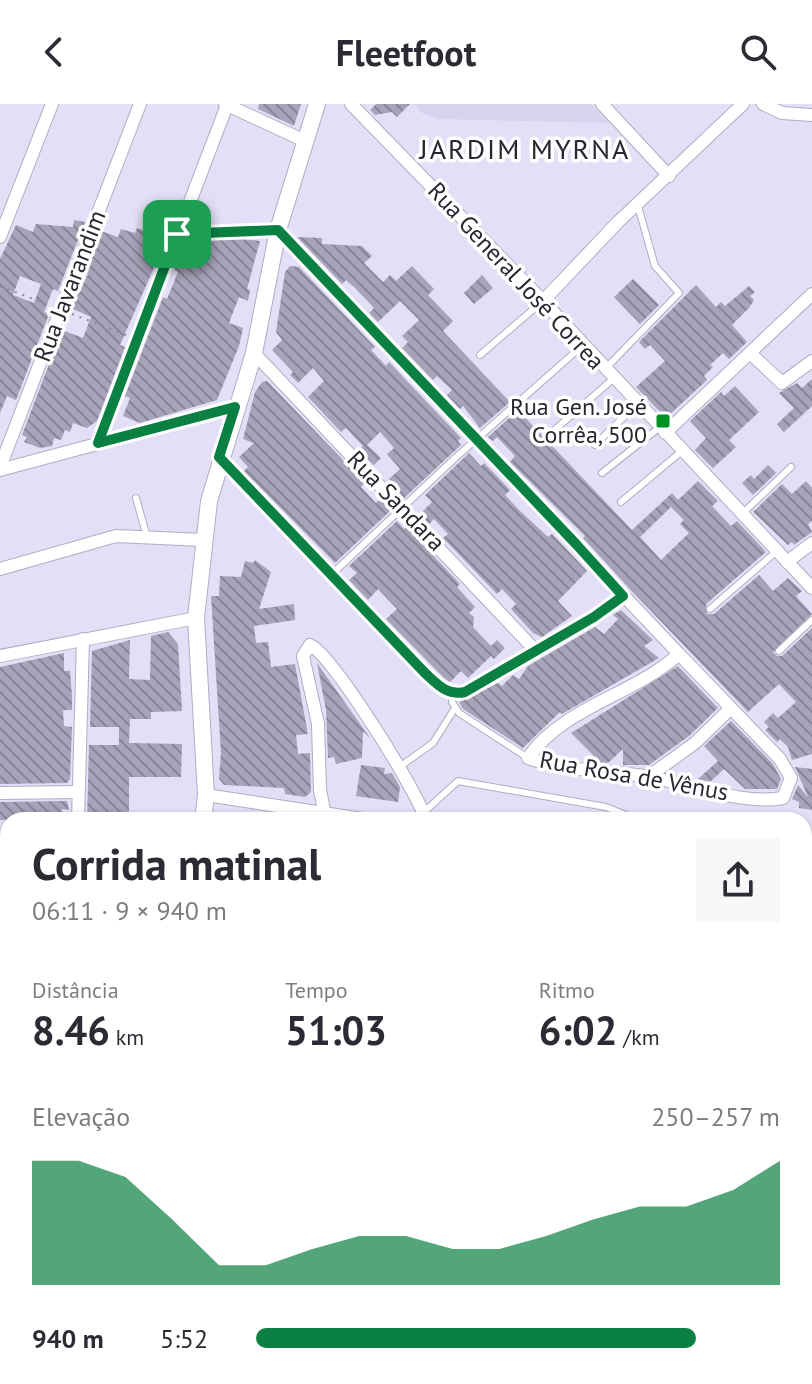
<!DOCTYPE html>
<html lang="pt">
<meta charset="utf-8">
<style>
:root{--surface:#fff;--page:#f7f7f7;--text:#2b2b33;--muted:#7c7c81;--accent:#0b8043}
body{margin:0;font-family:"PT Sans",sans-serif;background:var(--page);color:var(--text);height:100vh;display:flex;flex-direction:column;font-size:30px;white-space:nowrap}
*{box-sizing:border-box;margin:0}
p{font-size:26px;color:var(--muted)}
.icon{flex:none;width:44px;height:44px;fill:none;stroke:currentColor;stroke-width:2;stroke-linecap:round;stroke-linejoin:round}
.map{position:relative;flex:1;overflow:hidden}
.sheet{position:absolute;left:0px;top:708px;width:812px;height:572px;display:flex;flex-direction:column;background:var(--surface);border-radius:24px 24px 0 0;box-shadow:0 2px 6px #0004}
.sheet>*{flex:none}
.pin{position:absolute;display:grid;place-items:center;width:68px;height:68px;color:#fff;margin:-34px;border-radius:16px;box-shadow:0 4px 12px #0006}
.round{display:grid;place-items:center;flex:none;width:84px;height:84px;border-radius:0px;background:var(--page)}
.summary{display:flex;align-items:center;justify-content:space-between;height:136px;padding:0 32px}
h1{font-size:44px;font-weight:700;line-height:60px}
.metrics{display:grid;grid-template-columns:repeat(3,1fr);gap:12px;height:136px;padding:8px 32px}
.metrics div{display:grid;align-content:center}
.metrics b{font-size:40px;font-weight:700}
.metrics small{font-size:22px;font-weight:400}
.metrics p{font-size:22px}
.chart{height:224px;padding:16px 32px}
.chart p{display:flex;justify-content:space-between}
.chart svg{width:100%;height:144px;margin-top:8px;fill:var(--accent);opacity:.7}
ul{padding:0 32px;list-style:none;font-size:26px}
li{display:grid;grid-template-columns:128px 96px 1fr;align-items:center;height:60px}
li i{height:20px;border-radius:10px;background:var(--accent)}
header{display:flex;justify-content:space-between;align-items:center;height:104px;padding:0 32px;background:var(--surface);font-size:36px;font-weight:700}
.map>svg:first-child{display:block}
.built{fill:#d8d1f0}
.forest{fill:url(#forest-firs)}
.building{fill:url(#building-back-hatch);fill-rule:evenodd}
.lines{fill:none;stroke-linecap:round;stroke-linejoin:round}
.service-casing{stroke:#b1acc3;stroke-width:8}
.minor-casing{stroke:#b1acc3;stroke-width:14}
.tertiary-casing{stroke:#b1acc3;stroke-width:18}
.path{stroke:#8d8a9a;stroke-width:2;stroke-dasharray:2 6;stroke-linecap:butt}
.service{stroke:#fff;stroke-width:6}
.minor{stroke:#fff;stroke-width:12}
.tertiary{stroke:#fff;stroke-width:16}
.route-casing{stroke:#fff;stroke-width:16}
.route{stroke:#0b8043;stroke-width:10}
.poi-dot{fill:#009124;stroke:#fff;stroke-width:3}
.labels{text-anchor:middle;stroke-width:7;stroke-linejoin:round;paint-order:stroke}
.street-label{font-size:24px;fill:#28262f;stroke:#fff}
.poi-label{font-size:24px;fill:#28262f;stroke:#fff;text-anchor:end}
.quarter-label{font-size:28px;letter-spacing:2px;fill:#28262f;stroke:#fff}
</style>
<header><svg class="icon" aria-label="back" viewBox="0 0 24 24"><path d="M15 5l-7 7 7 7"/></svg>Fleetfoot<svg class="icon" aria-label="search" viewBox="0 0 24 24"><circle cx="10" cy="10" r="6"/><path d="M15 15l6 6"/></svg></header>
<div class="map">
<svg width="812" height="1280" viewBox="0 0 812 1280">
<defs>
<pattern id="forest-firs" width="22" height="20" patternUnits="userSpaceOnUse" patternTransform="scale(2)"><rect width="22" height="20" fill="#d6cdf6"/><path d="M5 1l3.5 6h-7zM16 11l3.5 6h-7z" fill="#b8b0d3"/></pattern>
<pattern id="building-back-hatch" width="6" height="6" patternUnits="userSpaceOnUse" patternTransform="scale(2)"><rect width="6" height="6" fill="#a7a3b9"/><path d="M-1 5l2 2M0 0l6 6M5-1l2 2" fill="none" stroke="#888597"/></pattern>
</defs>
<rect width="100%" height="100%" fill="#e3dff6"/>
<path class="built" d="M414 0H591L609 19 439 15 422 9Z"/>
<g class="forest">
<path d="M0 1040 8 1047V1131L0 1122Z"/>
<path d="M53 1272H146L161 1280H29Z"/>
</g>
<g class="building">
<path d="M259 0H301L294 22 258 5Z"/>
<path d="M376 0H410L397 13 392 8 375 11 370 6Z"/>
<path d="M74 116 85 118 58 187 53 185 44 208 49 210 16 296 7 292 0 309V155L16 121 33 128 36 120 73 123ZM20 172 41 180 34 199 13 191Z"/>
<path d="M137 124 167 134 120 241 125 243 97 317 87 324 73 319 70 328 65 326 61 336 54 334 52 342 40 344 24 338 27 333 22 331 62 226 83 234 91 213 71 204 88 170 85 168 101 127 118 133 121 125 135 129Z"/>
<path d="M194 130 260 137 247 185 250 186 248 197 239 193 229 219 243 224 239 242 217 296 140 319 123 312 130 294 125 292 163 193 167 195 178 168 174 166 187 132 193 134Z"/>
<path d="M297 133 322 134V140L362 142 372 152 364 159 383 178 390 171 396 177 412 162 434 185 428 191 453 217 443 227 510 298 480 324 463 302 460 305 447 291 452 286 437 272 433 276 402 244 408 238 402 232 419 216 400 197 378 218 369 209 374 204 355 184 346 176 342 180Z"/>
<path d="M290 162 299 163 375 243 371 246 386 262 389 258 461 334 458 337 461 341 404 394 389 375 400 365 387 350 394 344 380 328 367 341 381 354 374 361 358 346 363 342 346 324 341 328 308 293 324 277 313 264 298 279 290 271 293 268 272 246 282 236 276 228 285 168Z"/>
<path d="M482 171 493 184 474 200 464 189Z"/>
<path d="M633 175 659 201 640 220 614 193Z"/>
<path d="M696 181 716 203 721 198 725 202 749 182 755 188 750 192 754 196 749 204 732 221 747 238 729 255 723 249 710 261 713 263 704 272 707 276 666 314 636 283 665 257 650 241 645 245 639 238Z"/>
<path d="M812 275V302L784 328 777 320 794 304 779 289 797 279 802 284Z"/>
<path d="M267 277 365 379 361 383 376 399 380 395 391 406 335 459 244 367 248 363 239 353 254 339 243 335 255 288 262 278Z"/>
<path d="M735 282 759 308 729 336 736 343 713 364 695 346 706 334 690 317 721 288 724 292Z"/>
<path d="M518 306 632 426 672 389 678 396 698 377 718 397 712 402 731 422 737 417 766 448 706 500 707 510H714L759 471 773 487 788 474 802 487 796 492 812 510 773 548 777 552H782L812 524V650L792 656 788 643 780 635 777 638 765 626 769 623 764 618 773 609 778 614 796 598 779 580 748 608 628 483 583 434 585 432 510 358 515 352 497 333 493 337 488 333ZM671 403 684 416 680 420 689 429 661 456 640 433Z"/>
<path d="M469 349 481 362 484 359 510 386 505 391 519 406 548 433 552 430 587 467 558 497 572 512 542 533 533 529 511 505 516 500 502 485 497 490 443 434 448 430 434 415 429 420 420 410 432 398 425 391Z"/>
<path d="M768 361 776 369 753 391 742 379 751 371 754 375Z"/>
<path d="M806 377 812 384V417L808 420 812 428 794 441 792 438 788 441 753 408 782 380 792 390Z"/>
<path d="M397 417 404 425 406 423 460 480 457 483 475 503 469 509 474 513 473 523 491 542 497 536 505 544 494 555 491 552 468 574 461 567 450 578 444 574 386 515 397 505 378 485 368 496 349 476 357 469 349 462Z"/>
<path d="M255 456 271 468 259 505 294 500 295 516 254 522 256 539 268 538 271 563 295 560 308 630 296 631 298 650 310 649 311 688 305 693 285 690 284 684 224 681 219 675 221 649 211 492H219L220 472 241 473 245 457 253 459Z"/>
<path d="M621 506 653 536 644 542 659 554 562 610 560 608 523 644 463 605 459 598 498 579 502 582 513 571 519 575 528 562 595 523 604 530 618 515 613 511Z"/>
<path d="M168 528 178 540 182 607 151 608V615H130L129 639 182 640 181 673H129V716H87L89 641H119V623H90L92 547 130 536 129 575 150 576 151 532Z"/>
<path d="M64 549V567H70L72 592V606H63L64 622 72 623 70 675 67 679 0 680V563Z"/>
<path d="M317 559 370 634 363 627 362 654 336 660 334 653 328 654 326 606Z"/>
<path d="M678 562 718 604 689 632 649 661H623V645L608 659 600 658 571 629Z"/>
<path d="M731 617 773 660 781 675 777 685H745L724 665 710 678 698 675 718 657 704 642Z"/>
<path d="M361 661 385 664 384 670 392 669 400 683 398 698 356 692Z"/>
<path d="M795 663 812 665V706L799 704V698L792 695 798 681 808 693Z"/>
<path d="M67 697 69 706 62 705V716H0V698Z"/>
</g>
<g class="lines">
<g class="service-casing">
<g id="service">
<path d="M480 251 543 197"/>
<path d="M606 264 679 189 655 162 638 102"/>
<path d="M551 329 613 275"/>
<path d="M595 341 637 300"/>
<path d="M602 369 660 323"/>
<path d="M136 394 147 433"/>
<path d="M621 398 682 347"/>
<path d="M743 409 791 363"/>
<path d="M332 470 454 355 582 242"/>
<path d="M710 505 777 447"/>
<path d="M779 547 812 516"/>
<path d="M452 589V598L459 609 528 654"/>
<path d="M398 664 433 639 455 604"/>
<path d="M424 708 458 677 606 703 638 716"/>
</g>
</g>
<g class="minor-casing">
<g id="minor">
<path d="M225 0 305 37"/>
<path d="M351 0 543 197 812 484"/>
<path d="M602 0 669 72"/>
<path d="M763 0 782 9 812 11"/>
<path d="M278 126 679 550C634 591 563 603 528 654 564 666 600 667 637 671 681 676 739 702 783 694L791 674 780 655 679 550"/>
<path d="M0 133 52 0"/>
<path d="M543 197 618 118 743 0"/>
<path d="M254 249 536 547"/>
<path d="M750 249 782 279 812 257"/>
<path d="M665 329 812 190"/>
<path d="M98 339 227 1"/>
<path d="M219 353 425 569C437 581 447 592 465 588L594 513 623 492"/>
<path d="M0 363 140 0"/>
<path d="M0 366 235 303"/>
<path d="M787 458 812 439"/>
<path d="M0 465 116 432 203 436"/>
<path d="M0 552 196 514"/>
<path d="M648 673 695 639 731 604"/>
<path d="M0 689 78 688"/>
<path d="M206 691 369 716"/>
<path d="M78 716 83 535"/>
<path d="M326 716 320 686 318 620 303 552 310 541C332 550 419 690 426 716"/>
<path d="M804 778 812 780"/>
<path d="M0 787H8"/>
<path d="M804 879 812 880"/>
<path d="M0 964 8 972"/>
<path d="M804 983 812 984"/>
<path d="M804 1087 812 1088"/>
<path d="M804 1179 812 1119"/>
<path d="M804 1189H812"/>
<path d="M653 1272 709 1280"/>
<path d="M449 1280 452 1272"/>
<path d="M792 1280V1272"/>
</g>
</g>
<g class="tertiary-casing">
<g id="tertiary">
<path d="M203 716 206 691 196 514 209 397 254 249 278 126 317 0"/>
<path d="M210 1280 214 1272"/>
</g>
</g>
<g class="path">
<path d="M190 130 263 127"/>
<path d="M0 182 51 202"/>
<path d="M72 210 126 231"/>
</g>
<use href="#service" class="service"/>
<use href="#minor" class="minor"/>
<use href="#tertiary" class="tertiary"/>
</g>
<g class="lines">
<g class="route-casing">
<path id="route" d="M278 126 576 440 623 492 594 513 465 588C447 592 437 580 425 569L219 353 235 303 98 339 177 130Z"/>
</g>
<use href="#route" class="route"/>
</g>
<rect class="poi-dot" x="655" y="309" width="16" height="16" rx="4"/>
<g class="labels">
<g class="street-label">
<text transform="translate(516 172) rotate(47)" y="8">Rua General José Correa</text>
<text transform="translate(70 182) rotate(-69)" y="8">Rua Javarandim</text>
<text transform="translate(396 397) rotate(46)" y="8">Rua Sandara</text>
<text transform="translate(634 672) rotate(10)" y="8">Rua Rosa de Vênus</text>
</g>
<g class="poi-label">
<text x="647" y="311">Rua Gen. José<tspan x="647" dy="28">Corrêa, 500</tspan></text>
</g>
<g class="quarter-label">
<text x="525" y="55">JARDIM MYRNA</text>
</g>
</g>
</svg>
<div class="pin" style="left:177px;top:130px;background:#1e9e55"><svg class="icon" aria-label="arrive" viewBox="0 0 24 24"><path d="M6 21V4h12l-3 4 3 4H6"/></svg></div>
<section class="sheet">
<div class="summary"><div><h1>Corrida matinal</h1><p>06:11 · 9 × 940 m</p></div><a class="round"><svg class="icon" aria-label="share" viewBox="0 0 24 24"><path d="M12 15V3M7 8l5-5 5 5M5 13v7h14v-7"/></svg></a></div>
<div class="metrics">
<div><p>Distância</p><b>8.46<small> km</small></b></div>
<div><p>Tempo</p><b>51:03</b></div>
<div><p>Ritmo</p><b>6:02<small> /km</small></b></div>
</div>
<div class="chart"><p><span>Elevação</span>250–257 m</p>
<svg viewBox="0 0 160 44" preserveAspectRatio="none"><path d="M0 44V6L10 6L20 11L30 24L40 38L50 38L60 33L70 29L80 29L90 33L100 33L110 29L120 24L130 20L140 20L150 15L160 6V44z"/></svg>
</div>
<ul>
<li><b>940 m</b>5:52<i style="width:84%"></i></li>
</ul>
</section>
</div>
